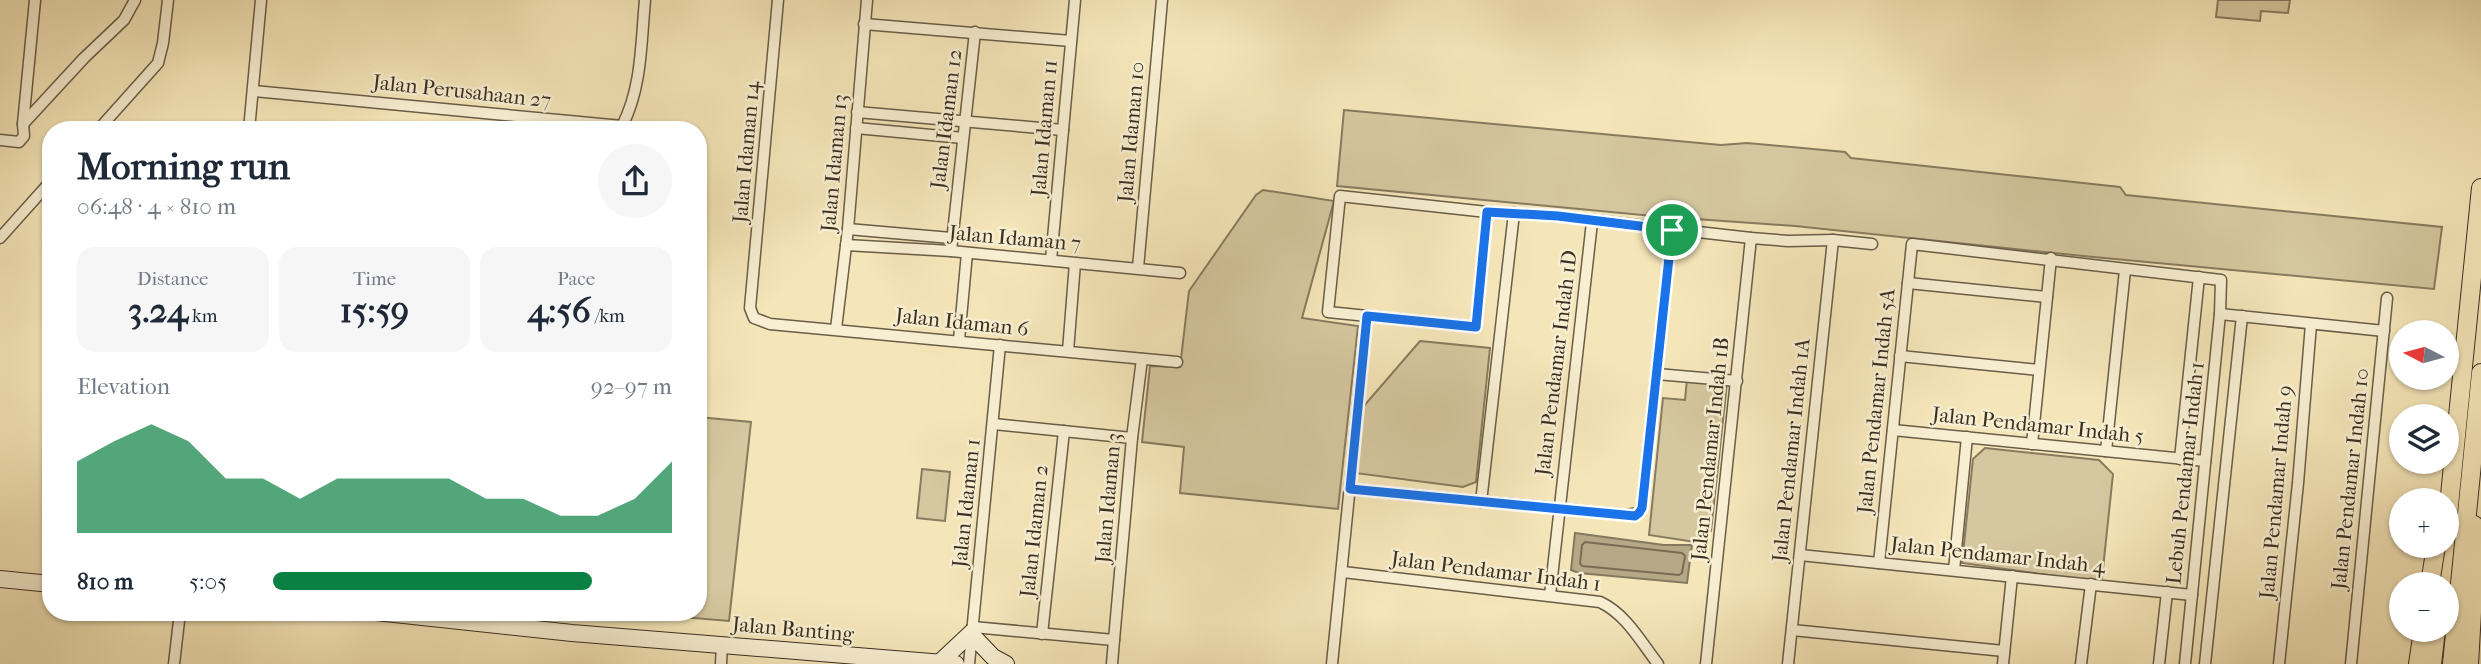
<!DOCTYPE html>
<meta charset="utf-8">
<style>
:root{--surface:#fff;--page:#f6f6f7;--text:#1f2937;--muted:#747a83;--accent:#0b8043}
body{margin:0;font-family:"IM FELL French Canon",serif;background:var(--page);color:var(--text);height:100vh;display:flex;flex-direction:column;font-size:26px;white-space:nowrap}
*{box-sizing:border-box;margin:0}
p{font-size:23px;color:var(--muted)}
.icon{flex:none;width:38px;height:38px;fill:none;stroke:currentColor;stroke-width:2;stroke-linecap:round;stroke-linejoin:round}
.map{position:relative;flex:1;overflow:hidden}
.drawer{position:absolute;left:42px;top:121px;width:665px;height:500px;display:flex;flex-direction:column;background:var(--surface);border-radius:28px;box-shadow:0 2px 5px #0004}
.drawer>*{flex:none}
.needle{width:46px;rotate:276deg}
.fabs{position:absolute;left:2389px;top:320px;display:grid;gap:14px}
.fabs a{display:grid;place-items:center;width:70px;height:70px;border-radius:50%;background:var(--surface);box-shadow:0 2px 5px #0004;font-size:35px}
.pin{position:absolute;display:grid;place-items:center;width:60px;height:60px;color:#fff;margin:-30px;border:4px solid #fff;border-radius:50%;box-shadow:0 2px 7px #0007}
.round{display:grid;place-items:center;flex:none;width:74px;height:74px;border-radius:37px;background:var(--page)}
.head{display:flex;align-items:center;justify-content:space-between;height:119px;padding:0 35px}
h1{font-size:38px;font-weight:700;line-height:52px}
.stats{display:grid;grid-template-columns:repeat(3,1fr);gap:10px;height:119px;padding:7px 35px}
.stats div{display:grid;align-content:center;border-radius:18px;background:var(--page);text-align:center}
.stats b{font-size:35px;font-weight:700}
.stats small{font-size:19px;font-weight:400}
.stats p{font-size:19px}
.chart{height:196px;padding:14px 35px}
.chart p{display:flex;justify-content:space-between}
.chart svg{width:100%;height:126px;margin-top:7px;fill:var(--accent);opacity:.7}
ul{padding:0 35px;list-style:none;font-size:23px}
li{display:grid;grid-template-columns:112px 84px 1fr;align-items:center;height:52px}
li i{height:18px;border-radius:9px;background:var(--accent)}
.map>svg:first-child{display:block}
.green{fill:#d5c79f;stroke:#887b60;stroke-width:2}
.water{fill:#b5a886;stroke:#84785e;stroke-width:2}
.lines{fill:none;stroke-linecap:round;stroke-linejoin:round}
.shore{stroke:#786c54;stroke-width:2}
.minor-casing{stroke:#695d48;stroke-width:13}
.secondary-casing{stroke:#3a2f22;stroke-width:18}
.primary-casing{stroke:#3a2f22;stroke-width:20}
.minor{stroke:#f8efd2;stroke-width:10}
.secondary{stroke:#f8efd2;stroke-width:16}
.primary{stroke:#f5e6b9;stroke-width:18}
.route-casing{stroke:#fff;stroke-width:14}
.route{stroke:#1a73e8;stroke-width:9}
.labels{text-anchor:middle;stroke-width:5;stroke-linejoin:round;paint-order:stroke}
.street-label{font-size:21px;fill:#3a2f22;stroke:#f8efd2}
</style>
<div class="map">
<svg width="2481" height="664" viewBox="0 0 2481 664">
<rect width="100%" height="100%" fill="#f5e6b9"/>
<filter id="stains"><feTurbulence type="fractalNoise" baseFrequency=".00286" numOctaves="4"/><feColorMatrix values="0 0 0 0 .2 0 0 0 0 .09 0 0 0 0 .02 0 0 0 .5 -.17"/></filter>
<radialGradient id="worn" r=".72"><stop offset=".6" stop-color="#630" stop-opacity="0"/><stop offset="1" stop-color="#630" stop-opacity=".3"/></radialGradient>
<g class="green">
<path d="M2218 0H2290L2288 13 2261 11 2260 21 2216 17Z"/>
<path d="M1344 110 1721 145 1747 143 1845 152 1851 158 2120 187 2126 195 2442 227 2434 289 2083 256 1795 226 1653 216 1337 186Z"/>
<path d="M1263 190 1334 201 1302 318 1358 326 1338 509 1180 493 1184 447 1142 442 1150 366 1180 367 1189 291 1256 195Z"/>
<path d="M1420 341 1490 348 1476 482 1463 487 1355 473 1363 407Z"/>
<path d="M1687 379 1727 383 1711 531 1695 542 1649 535 1663 398 1685 400Z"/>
<path d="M698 417 751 422 729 621 634 613 698 612Z"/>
<path d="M1985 448 2099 460 2113 474 2102 578 2092 581 1962 563 1973 459Z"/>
<path d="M922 469 950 472 945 521 917 518Z"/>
</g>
<path class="water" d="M1575 533 1664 545H1692L1687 583 1579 573 1571 570Z"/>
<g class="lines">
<path class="shore" d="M1585 542 1682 553 1685 556 1682 573 1679 575 1582 566 1580 563 1582 545Z"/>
<g class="minor-casing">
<g id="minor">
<path d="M778 0 750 308 754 318 770 324 1177 362"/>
<path d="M864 24 1071 41"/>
<path d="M253 91 622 126C642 88 641 42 645 0"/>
<path d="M857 112 1063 130"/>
<path d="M23 124 84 58 124 20 135 0"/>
<path d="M856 128 963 138"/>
<path d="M98 130 158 63 163 43 168 0"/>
<path d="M249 130 261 0"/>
<path d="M0 140 19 142 24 136 23 124 35 0"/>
<path d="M1487 212 1476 327 1328 312 1340 196 1487 212 1557 216 1751 238 1788 241 1833 240 1872 244"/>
<path d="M848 229 951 238"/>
<path d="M0 238 51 181"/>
<path d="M846 245 951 251 1180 273"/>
<path d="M951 251 975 32"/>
<path d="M1051 260 1075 0"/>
<path d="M1138 268 1162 0"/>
<path d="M1908 283 2047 297"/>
<path d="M2220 314 2384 331"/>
<path d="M836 329 848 229 867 0"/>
<path d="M959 340 967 253"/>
<path d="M1068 351 1075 263"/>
<path d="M1900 356 2039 370"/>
<path d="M1657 374 1737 381"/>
<path d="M994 424 1132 438"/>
<path d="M1893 430 2205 461"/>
<path d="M2032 444 2051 258"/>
<path d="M2106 451 2125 270"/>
<path d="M2180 459 2199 277"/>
<path d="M1350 489 1626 515 1639 513 1642 507 1672 230"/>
<path d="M1481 502 1514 213"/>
<path d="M1800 555 2192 595"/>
<path d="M1879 563 1912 244 2221 280 2220 314 2185 664"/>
<path d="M1954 570 1967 437"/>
<path d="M1343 572 1600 602C1626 614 1641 642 1658 664"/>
<path d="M1550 595 1592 222"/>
<path d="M973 627 1114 640 1132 438 1142 359"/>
<path d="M1792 630 2004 651"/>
<path d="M1042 634 1064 431"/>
<path d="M174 664 180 612"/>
<path d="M721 664 722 643"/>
<path d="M969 664 1000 345"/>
<path d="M1112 664 1114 640"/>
<path d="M1332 664 1367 316"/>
<path d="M1706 664 1751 238"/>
<path d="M1788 664 1833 240"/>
<path d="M2003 664 2012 576"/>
<path d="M2081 664 2091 584"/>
<path d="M2159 664 2167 592"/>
<path d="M2205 664 2242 316"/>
<path d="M2279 664 2298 483 2311 324"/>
<path d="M2351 664 2387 298"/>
</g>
</g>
<g class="secondary-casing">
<g id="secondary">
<path d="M0 579 51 584"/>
<path d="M376 612 572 633 956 664"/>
<path d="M972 635 993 657 1006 664"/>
<path d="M939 663 972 632"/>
</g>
</g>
<g class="primary-casing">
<g id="primary">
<path d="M2446 535 2481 188"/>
<path d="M2430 584 2436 546"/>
<path d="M2418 664 2423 630"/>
<path d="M2432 664 2436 630"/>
<path d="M2452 664 2481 373"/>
<path d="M2469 664 2476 543 2474 525"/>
</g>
</g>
<use href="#minor" class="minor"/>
<use href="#secondary" class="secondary"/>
<use href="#primary" class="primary"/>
</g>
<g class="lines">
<g class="route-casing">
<path id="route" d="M1487 212 1558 216 1672 230 1642 508 1639 513 1635 516 1350 489 1367 316 1476 327Z"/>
</g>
<use href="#route" class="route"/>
</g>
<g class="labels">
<g class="street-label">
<text transform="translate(462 91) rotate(6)" y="7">Jalan Perusahaan 27</text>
<text transform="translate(946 119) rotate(-83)" y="7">Jalan Idaman 12</text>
<text transform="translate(1044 128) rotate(-85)" y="7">Jalan Idaman 11</text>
<text transform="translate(1131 132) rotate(-85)" y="7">Jalan Idaman 10</text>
<text transform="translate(746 152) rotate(-85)" y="7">Jalan Idaman 14</text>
<text transform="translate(834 163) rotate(-85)" y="7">Jalan Idaman 13</text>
<text transform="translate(1015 238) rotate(5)" y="7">Jalan Idaman 7</text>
<text transform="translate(962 322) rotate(6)" y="7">Jalan Idaman 6</text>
<text transform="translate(1556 363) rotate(-83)" y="7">Jalan Pendamar Indah 1D</text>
<text transform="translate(1876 401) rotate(-84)" y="7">Jalan Pendamar Indah 5A</text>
<text transform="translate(2038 425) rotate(6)" y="7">Jalan Pendamar Indah 5</text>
<text transform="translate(1710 449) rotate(-84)" y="7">Jalan Pendamar Indah 1B</text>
<text transform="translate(1791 450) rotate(-84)" y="7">Jalan Pendamar Indah 1A</text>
<text transform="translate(2185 473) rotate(-84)" y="7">Lebuh Pendamar Indah 1</text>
<text transform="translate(2350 479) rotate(-84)" y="7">Jalan Pendamar Indah 10</text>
<text transform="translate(2276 492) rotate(-85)" y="7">Jalan Pendamar Indah 9</text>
<text transform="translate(1108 498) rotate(-85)" y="7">Jalan Idaman 3</text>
<text transform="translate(966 503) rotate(-84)" y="7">Jalan Idaman 1</text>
<text transform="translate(1034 531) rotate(-84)" y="7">Jalan Idaman 2</text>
<text transform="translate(1998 555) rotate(6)" y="7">Jalan Pendamar Indah 4</text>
<text transform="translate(1496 571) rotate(7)" y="7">Jalan Pendamar Indah 1</text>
<text transform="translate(793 629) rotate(5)" y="7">Jalan Banting</text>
</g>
</g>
<rect width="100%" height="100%" filter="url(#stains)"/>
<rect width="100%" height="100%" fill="url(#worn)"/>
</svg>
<div class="fabs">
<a><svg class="needle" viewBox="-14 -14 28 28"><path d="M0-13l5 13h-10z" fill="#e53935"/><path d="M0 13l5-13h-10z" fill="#747a83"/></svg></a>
<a><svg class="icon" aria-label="layers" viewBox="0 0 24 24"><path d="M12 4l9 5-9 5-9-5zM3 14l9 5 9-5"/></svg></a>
<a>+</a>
<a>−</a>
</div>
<div class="pin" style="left:1672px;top:230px;background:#1e9e55"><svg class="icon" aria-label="arrive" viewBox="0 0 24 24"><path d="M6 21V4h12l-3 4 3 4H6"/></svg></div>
<section class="drawer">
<div class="head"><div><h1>Morning run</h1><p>06:48 · 4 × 810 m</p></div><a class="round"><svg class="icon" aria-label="share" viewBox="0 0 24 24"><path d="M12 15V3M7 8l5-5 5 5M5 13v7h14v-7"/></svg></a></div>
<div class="stats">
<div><p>Distance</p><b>3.24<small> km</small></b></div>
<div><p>Time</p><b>15:59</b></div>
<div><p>Pace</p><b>4:56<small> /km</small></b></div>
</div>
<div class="chart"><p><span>Elevation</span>92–97 m</p>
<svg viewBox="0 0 160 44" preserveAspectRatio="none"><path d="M0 44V19L10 12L20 6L30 12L40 25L50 25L60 32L70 25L80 25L90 25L100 25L110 32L120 32L130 38L140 38L150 32L160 19V44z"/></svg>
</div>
<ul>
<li><b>810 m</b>5:05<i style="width:80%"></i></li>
</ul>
</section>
</div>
